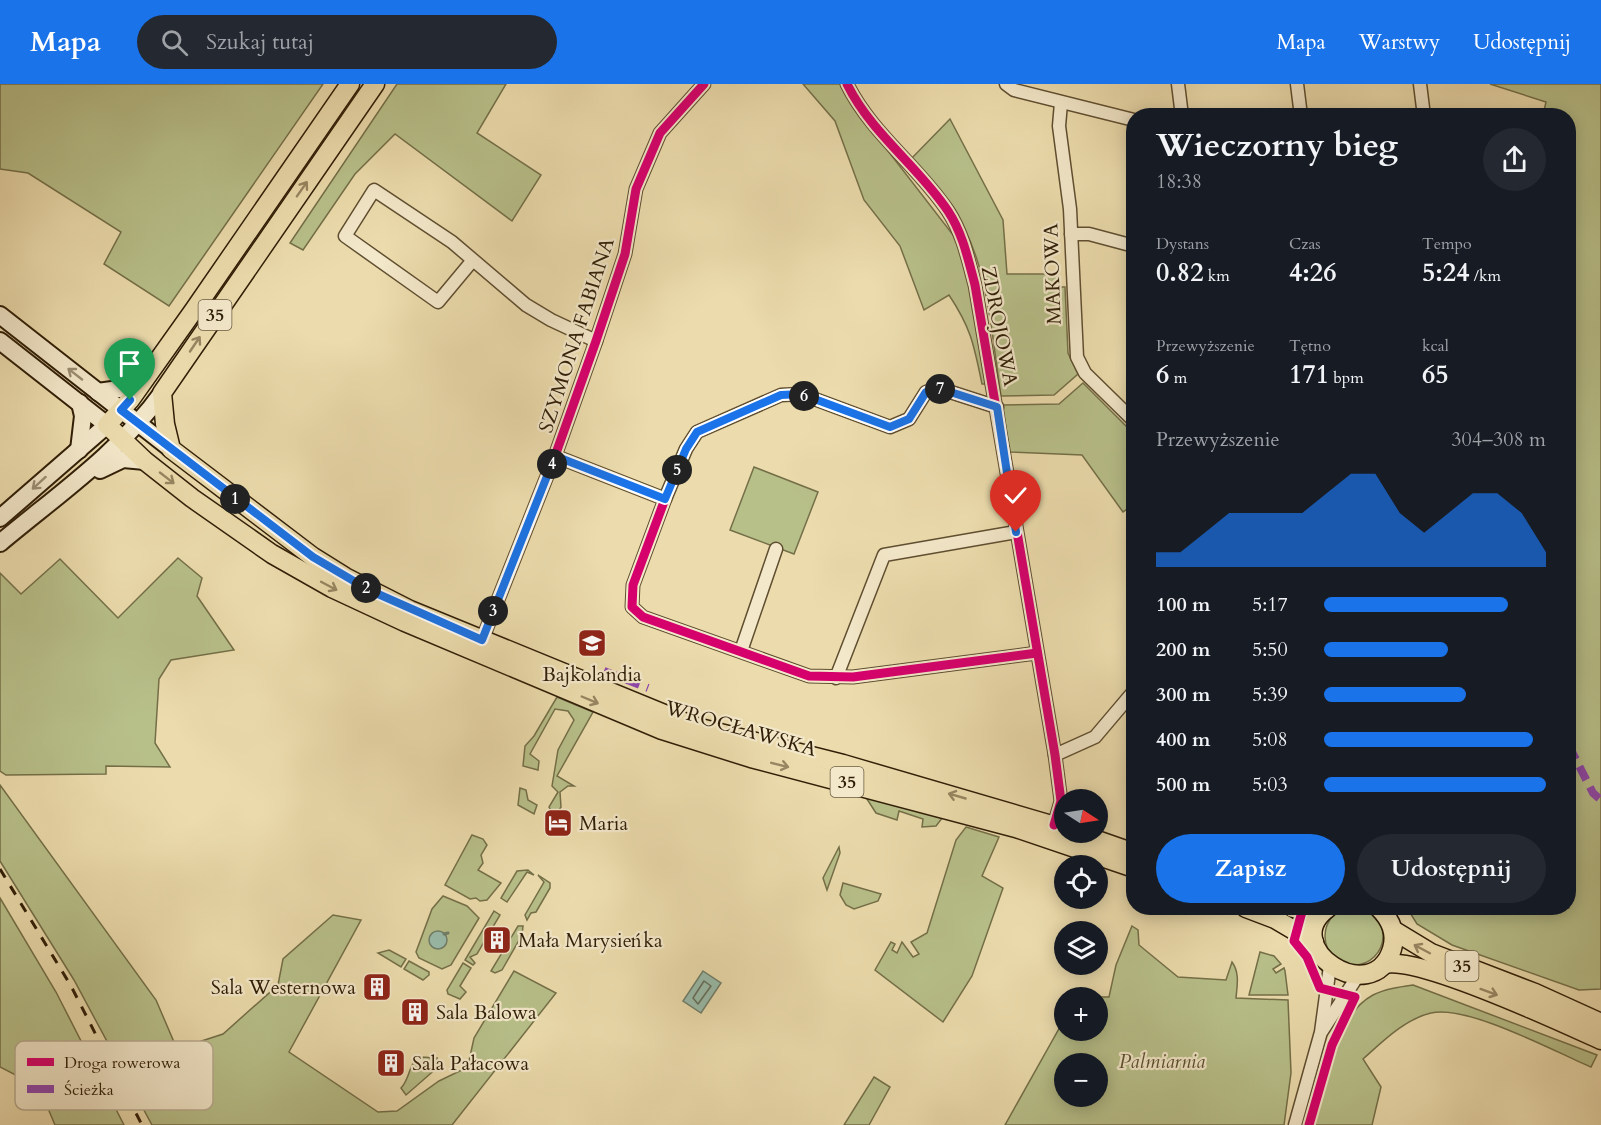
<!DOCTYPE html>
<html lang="pl">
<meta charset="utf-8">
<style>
:root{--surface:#171b24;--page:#242831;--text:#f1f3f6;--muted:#9ea1a6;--accent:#1a73e8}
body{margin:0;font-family:Cardo,serif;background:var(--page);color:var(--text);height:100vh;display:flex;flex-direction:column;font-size:22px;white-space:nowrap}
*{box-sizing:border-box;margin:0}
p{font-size:20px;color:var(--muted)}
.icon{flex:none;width:33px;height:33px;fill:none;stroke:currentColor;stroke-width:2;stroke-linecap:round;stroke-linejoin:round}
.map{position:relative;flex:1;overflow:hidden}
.details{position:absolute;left:1126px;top:24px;width:450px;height:807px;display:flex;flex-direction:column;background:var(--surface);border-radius:24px;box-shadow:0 3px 15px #0003}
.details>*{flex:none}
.needle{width:39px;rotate:102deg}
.buttons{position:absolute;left:1054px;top:705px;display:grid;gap:12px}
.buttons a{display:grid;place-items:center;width:54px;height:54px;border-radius:50%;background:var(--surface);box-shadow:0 3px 15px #0003;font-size:30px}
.pin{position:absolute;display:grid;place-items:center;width:51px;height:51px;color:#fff;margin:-62px -26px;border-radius:50% 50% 50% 0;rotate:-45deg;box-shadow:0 0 6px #0007}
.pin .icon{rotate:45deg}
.km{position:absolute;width:30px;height:30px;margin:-15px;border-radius:50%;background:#222;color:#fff;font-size:16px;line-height:30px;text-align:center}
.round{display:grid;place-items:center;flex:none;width:63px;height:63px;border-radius:32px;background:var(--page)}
.headline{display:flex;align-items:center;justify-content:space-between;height:102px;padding:0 30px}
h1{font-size:33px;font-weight:800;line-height:45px}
.figures{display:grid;grid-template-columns:repeat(3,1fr);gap:9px;height:102px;padding:6px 30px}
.figures div{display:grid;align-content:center}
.figures b{font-size:26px;font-weight:800}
.figures small{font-size:16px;font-weight:400}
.figures p{font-size:16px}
.chart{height:168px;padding:12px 30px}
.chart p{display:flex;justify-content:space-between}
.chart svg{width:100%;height:108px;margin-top:6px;fill:var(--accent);opacity:.7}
.cta{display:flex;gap:12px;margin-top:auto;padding:12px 30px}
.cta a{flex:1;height:69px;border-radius:36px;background:var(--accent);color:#fff;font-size:24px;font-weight:800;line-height:69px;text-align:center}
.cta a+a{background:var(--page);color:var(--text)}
ul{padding:0 30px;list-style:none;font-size:20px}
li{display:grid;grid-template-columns:96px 72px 1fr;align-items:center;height:45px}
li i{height:15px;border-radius:8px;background:var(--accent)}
header{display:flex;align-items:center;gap:36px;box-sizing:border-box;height:84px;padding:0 30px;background:var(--accent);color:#fff}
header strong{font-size:28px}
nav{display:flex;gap:33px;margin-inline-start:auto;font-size:21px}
.search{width:420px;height:54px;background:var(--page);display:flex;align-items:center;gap:15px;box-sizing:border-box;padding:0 21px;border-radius:33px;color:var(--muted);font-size:22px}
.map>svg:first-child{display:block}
.green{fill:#b8c08a;stroke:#746f48;stroke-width:1.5;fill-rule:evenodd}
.water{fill:#99bcab;stroke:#6f7d69;stroke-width:1.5}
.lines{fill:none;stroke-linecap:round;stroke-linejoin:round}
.shore{stroke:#646d59;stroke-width:1.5}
.stream{stroke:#6f7d69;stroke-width:3}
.minor-casing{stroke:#5f4e30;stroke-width:15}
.secondary-casing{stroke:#301e07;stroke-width:20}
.primary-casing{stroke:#301e07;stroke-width:21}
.minor{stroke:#f3e8ca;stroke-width:12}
.secondary{stroke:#f3e8ca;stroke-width:16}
.primary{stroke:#ecdcad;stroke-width:18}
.rail{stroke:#301e07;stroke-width:3;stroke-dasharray:10 10;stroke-linecap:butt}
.quiet{stroke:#8e44ad;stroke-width:8;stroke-dasharray:15 8;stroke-linecap:butt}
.cycleway-casing{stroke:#f3e8ca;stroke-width:13}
.cycleway{stroke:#d6006c;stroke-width:9}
.oneway{stroke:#978662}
.oneway2{stroke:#9b8d72}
.route-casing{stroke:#fff;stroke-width:12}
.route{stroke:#1a73e8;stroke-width:8}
.labels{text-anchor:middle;stroke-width:4.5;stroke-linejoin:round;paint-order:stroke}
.shield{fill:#f3e8ca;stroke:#6a5b42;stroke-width:1.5}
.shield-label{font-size:18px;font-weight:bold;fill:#301e07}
.street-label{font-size:20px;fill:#301e07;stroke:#f3e8ca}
.poi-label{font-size:20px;fill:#301e07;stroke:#f3e8ca;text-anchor:start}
.park-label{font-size:20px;font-style:italic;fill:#594f2e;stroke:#f3e8ca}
.key{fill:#f3e8ca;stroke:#b8ab90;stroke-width:1.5}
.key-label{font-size:16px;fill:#301e07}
</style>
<header>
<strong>Mapa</strong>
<div class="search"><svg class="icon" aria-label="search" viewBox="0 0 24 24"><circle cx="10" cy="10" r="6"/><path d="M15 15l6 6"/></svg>Szukaj tutaj</div>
<nav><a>Mapa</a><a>Warstwy</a><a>Udostępnij</a></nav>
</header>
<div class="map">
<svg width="1601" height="1041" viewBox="0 0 1601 1041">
<rect width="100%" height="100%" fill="#ecdcad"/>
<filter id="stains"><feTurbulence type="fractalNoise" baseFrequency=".00333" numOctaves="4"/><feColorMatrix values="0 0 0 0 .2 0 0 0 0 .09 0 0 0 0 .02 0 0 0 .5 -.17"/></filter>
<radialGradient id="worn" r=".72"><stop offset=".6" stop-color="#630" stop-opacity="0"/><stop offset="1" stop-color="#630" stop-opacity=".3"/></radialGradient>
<g class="green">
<path d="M0 0H323L169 222 104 180 121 148 28 89 0 85Z"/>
<path d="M397 0H506L477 49 541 91 512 137 395 50 355 90 303 166 290 159Z"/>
<path d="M803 0H842L878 54 957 156 970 202 987 300H982C974 261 971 244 949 211L924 226 900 162 864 116 835 37Z"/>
<path d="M1490 0H1601V905L1579 906 1452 861 1417 840 1407 824H1569V32L1543 31 1546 18Z"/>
<path d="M950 35 1003 136 1007 190H1058V203H1065L1068 269 1078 290 1054 311 1001 312C991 250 989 173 950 121 938 105 923 91 910 76Z"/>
<path d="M1083 299 1134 350V420L1123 428 1082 371 1009 368 1003 321 1059 320Z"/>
<path d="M754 383 818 408 794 470 730 446Z"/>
<path d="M178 474 202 494 197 512 234 566 171 576 159 595 155 659 170 683 106 682V690L6 691 0 687V489L21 510 60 475 118 534Z"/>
<path d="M557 613 593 628 557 692 574 702H568L560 708 561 723 555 733 549 723 558 708 552 702 558 666 574 636 568 627 555 625 530 670 539 677 538 686 523 682 525 662 534 652Z"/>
<path d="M0 701 156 916 177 965 223 950 278 901 283 875 333 831 361 836 289 968 378 1028 397 1027 439 997 464 985 469 977 474 954 514 887 556 909 452 1041H152L74 896 0 777Z"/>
<path d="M520 704 526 706 528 716 537 721 534 730 518 721Z"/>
<path d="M865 712 943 733 936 742 922 743 923 735 899 727 897 736 876 729Z"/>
<path d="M966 743 999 753 982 792 1003 804 972 892 943 938 875 886 891 858 895 860 892 866 897 869 902 858 913 873 919 870 911 858 927 849 956 756Z"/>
<path d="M472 751 483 755 487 761 481 771 483 779 478 786 501 799 487 816 480 817 476 814 470 815 445 801Z"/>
<path d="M839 763 840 769 827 806 823 794Z"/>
<path d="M528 786 534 791 527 788 507 818 501 814 517 787Z"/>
<path d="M538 791 550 799V804L536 828 531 829 527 836 525 831 544 798Z"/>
<path d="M843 799 881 810 878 817 854 825 846 821 840 811Z"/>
<path d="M443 812 467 822 479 834 451 881 442 885 419 874 416 868 432 825Z"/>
<path d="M0 814 56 908 124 1041H55L39 1003 0 983Z"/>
<circle cx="1354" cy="852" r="29"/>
<path d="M494 827 500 831 477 870 470 873 475 879 473 881 465 876Z"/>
<path d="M518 842H523L522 851 502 886 495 889 491 887Z"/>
<path d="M1132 842 1138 846 1139 861 1178 893 1226 896 1232 878C1240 889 1237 902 1236 914L1288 916 1291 989 1284 1041H1005L1065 934V946H1098V914L1079 913H1109L1116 881ZM1065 980H1098V1012H1065Z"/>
<path d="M389 866 406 875 401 883 378 869Z"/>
<path d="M1260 868 1274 872 1281 880 1273 885 1276 889 1284 884 1285 887 1288 911H1249Z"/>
<path d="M409 877 429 888V891L423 896 404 885Z"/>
<path d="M463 879 471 884 460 902 466 908 460 915 448 910 447 906Z"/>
<path d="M1413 901 1597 971 1591 983C1553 967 1469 921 1431 929 1405 935 1382 958 1363 975L1381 1003 1372 1041H1311C1321 1003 1335 931 1373 911 1385 905 1399 903 1413 901Z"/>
<path d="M420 973 437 974 438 983 406 1011 401 1004C410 995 408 980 420 973Z"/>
<path d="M874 993 890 1003 869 1041H844Z"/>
</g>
<g class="water">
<circle cx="438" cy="856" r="9"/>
<path d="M703 887 721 899 701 929 683 917Z"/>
</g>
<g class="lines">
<path class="shore" d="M704 897 711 902 698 920 693 914Z"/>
<g class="stream">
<path d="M444 850 448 849"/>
<path d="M1306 1041 1319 990"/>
</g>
<g class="minor-casing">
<g id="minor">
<path d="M847 0C871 49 918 82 948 127 963 150 968 175 975 201L1055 671 1061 717 1054 741"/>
<path d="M1006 0 1014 6 1134 36"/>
<path d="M1178 0 1182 32"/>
<path d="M1297 0 1301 32"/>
<path d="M1420 0 1424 32"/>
<path d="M1061 19 1059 42 1070 125 1077 273 1085 289 1134 337"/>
<path d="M1071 150H1089L1134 162"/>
<path d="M473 176 438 218 345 152 374 106 452 158 526 221 551 236 596 257"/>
<path d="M555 372 665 415 633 501 632 523 643 533 809 592 853 593 1037 569"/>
<path d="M665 415 686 365 697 348 781 311 801 310 890 343 909 335 926 308 938 304 997 323"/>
<path d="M482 556 555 372 596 257 625 170 636 105 660 49 704 0"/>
<path d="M741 567 776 465"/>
<path d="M836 594 884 471 1016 448"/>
<path d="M1055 671 1095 653 1134 607"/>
<path d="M1322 947 1359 890"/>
<path d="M1295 1041 1321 948 1330 882"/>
</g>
</g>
<g class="secondary-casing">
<g id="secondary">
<path d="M0 231 171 365"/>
<path d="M0 257 107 341 0 434"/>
<path d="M98 308 126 304 144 290"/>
<path d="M79 366 83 332 80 319"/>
<path d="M100 386 123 375 145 377"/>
<path d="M0 459C56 412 119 369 162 309"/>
</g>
</g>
<g class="primary-casing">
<g id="primary">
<path d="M350 0 194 226 130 316 107 341 145 377 192 414 272 470 332 504 405 538 662 646 751 674 1016 744 1134 784"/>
<path d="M375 0 162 309 165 340 171 365 313 473 345 493 410 526 696 643 843 680 1065 745"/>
<path d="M1074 748 1134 769"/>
<path d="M1246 824 1275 835 1314 858"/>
<path d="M1293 824 1313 828 1325 825"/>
<path d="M1328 824C1275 862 1373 927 1392 865 1397 849 1390 835 1379 824"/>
<path d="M1393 846 1431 869 1535 909 1601 939"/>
<path d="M1384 880C1421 872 1561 938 1601 956"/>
</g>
</g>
<use href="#minor" class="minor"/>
<use href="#secondary" class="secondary"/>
<use href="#primary" class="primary"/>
<path class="rail" d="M0 785 71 902 142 1041"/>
<g class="quiet">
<path d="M604 587 648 604"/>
<path d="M1569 662 1593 709 1601 716"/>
</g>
<g class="cycleway-casing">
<g id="cycleway">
<path d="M847 0C871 49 918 82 948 127 963 150 968 175 975 201L1055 671 1061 717 1054 741"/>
<path d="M555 372 665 415 633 501 632 523 643 533 809 592 853 593 1037 569"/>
<path d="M482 556 555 372 596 257 625 170 636 105 660 49 704 0"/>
<path d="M1303 824 1294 857 1307 873 1320 904 1355 913 1332 961 1309 1041"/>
</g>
</g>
<use href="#cycleway" class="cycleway"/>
</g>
<defs><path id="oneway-shaft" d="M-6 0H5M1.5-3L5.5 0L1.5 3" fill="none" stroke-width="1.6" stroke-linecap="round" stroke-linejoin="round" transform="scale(1.5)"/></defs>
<g class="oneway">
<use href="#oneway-shaft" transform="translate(302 105) rotate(-55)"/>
<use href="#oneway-shaft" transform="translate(195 260) rotate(-56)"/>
<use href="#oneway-shaft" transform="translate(167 394) rotate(38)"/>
<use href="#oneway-shaft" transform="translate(329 502) rotate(28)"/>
<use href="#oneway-shaft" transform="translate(590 616) rotate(23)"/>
<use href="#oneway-shaft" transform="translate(780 681) rotate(14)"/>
<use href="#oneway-shaft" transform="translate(957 712) rotate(-164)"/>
<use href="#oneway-shaft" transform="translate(1422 865) rotate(-152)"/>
<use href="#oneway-shaft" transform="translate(1489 908) rotate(20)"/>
</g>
<g class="oneway2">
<use href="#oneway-shaft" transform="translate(75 290) rotate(-142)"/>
<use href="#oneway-shaft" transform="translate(39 399) rotate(138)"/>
</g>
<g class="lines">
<g class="route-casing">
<path id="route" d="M130 316 121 326 313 473 369 506 482 556 555 372 665 415 686 365 697 348 781 311 801 310 890 343 909 335 926 308 938 304 997 323 1016 448"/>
</g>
<use href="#route" class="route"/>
</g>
<defs>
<g id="school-square" transform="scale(1.5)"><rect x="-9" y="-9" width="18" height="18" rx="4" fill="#8f2418" stroke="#f3e8ca"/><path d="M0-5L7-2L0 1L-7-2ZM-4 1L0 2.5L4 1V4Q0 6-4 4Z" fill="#fff"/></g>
<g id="hotel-square" transform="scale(1.5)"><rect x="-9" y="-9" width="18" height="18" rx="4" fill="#8f2418" stroke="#f3e8ca"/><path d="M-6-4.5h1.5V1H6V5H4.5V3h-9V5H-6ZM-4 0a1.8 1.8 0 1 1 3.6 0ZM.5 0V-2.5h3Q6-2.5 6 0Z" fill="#fff"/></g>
<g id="building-square" transform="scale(1.5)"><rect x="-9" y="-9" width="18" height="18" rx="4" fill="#8f2418" stroke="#f3e8ca"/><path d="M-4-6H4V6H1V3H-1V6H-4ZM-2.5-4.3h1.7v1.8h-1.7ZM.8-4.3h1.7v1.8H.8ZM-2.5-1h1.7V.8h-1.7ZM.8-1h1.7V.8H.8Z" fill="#fff"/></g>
</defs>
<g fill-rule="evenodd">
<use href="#school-square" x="592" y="559"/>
<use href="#hotel-square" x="558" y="739"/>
<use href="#building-square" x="497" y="856"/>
<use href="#building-square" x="377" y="903"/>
<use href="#building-square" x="415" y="928"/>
<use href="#building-square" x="391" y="979"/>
</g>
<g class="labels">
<g class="shield">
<rect x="198.5" y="216" width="33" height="30" rx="4.5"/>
<rect x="830.5" y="683" width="33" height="30" rx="4.5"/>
<rect x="1445.5" y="867" width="33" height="30" rx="4.5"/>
</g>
<g class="shield-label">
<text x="215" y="237">35</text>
<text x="847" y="704">35</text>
<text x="1462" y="888">35</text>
</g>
<g class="street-label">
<text transform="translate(1052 190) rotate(-92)" y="7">MAKOWA</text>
<text transform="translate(1000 242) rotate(79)" y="7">ZDROJOWA</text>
<text transform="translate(576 251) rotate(-72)" y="7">SZYMONA FABIANA</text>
<text transform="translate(741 644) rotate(16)" y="7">WROCŁAWSKA</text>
</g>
<g class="poi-label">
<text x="592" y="597" text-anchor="middle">Bajkolandia</text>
<text x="579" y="746">Maria</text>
<text x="518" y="863">Mała Marysieńka</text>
<text x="356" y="910" text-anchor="end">Sala Westernowa</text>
<text x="436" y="935">Sala Balowa</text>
<text x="412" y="986">Sala Pałacowa</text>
</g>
<g class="park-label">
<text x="1162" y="984">Palmiarnia</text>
</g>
</g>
<rect x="15" y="957" width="198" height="69" rx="9" class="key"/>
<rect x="27" y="974" width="27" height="8" fill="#d6006c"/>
<rect x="27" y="1001" width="27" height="8" fill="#8e44ad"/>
<g class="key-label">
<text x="64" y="984">Droga rowerowa</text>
<text x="64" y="1011">Ścieżka</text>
</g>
<rect width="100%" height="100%" filter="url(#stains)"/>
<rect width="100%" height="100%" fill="url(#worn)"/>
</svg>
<div class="buttons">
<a><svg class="needle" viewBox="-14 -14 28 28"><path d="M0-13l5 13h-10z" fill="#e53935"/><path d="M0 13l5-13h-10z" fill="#9ea1a6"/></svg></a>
<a><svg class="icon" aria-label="locate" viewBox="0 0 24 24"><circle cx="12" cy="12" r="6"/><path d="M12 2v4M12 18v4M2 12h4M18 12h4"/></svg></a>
<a><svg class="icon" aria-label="layers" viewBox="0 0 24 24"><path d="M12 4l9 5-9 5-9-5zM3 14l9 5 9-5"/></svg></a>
<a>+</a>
<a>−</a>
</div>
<div class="pin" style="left:130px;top:316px;background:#1e9e55"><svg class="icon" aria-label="arrive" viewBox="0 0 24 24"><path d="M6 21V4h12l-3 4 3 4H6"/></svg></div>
<div class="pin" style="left:1016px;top:448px;background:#d93025"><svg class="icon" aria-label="check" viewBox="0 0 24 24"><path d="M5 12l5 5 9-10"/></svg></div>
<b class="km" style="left:235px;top:415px">1</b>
<b class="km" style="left:366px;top:504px">2</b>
<b class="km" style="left:493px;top:527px">3</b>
<b class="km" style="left:552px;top:380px">4</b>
<b class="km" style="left:677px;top:386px">5</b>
<b class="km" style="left:804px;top:312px">6</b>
<b class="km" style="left:940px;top:305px">7</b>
<section class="details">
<div class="headline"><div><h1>Wieczorny bieg</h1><p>18:38</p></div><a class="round"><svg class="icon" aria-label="share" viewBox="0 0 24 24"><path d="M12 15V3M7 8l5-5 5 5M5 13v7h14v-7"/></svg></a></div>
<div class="figures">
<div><p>Dystans</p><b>0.82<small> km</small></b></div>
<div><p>Czas</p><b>4:26</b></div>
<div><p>Tempo</p><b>5:24<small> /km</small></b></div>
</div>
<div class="figures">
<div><p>Przewyższenie</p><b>6<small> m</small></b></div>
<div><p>Tętno</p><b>171<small> bpm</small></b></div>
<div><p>kcal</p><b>65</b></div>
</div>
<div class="chart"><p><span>Przewyższenie</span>304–308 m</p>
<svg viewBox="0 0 160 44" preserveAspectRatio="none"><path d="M0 44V38L10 38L20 30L30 22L40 22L50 22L60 22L70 14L80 6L90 6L100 22L110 30L120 22L130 14L140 14L150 22L160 38V44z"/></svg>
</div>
<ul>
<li><b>100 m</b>5:17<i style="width:83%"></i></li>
<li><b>200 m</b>5:50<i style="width:56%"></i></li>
<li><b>300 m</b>5:39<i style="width:64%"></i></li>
<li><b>400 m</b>5:08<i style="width:94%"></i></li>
<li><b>500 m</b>5:03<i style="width:100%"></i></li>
</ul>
<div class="cta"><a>Zapisz</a><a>Udostępnij</a></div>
</section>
</div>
